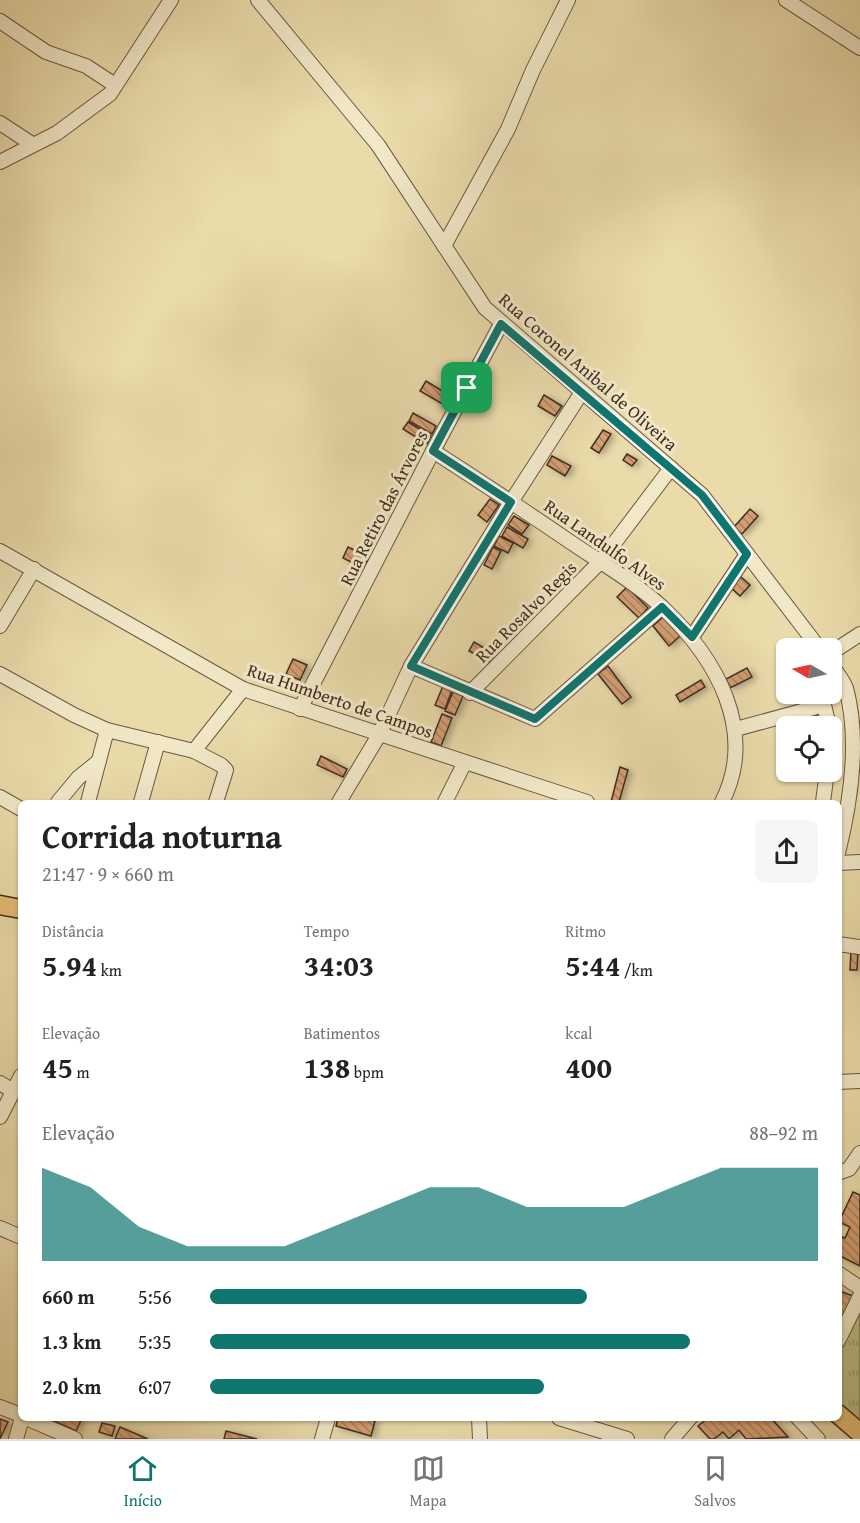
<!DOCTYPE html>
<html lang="pt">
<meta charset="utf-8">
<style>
:root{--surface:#fff;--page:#f6f6f6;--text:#222;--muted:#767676;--line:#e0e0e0;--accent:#0f766e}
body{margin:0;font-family:"Gentium Book Plus",serif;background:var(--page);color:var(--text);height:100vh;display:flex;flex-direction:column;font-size:22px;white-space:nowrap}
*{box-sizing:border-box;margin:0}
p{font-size:20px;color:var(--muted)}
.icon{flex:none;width:33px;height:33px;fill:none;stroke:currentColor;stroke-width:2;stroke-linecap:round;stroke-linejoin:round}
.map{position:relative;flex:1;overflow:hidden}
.side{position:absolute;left:18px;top:800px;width:824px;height:621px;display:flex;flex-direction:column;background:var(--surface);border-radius:9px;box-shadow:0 2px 4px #0004}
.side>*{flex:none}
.needle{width:39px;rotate:279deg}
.fabs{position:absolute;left:776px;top:638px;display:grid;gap:12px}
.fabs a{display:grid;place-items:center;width:66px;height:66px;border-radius:9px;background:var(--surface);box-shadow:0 2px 4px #0004;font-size:30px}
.pin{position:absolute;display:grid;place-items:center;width:51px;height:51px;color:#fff;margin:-26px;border-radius:12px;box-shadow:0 3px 9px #0006}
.round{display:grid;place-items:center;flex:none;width:63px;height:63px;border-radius:9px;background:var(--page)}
.head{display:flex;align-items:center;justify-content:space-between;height:102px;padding:0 24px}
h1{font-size:33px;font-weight:700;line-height:45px}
.metrics{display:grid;grid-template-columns:repeat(3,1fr);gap:9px;height:102px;padding:6px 24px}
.metrics div{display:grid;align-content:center}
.metrics b{font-size:30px;font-weight:700}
.metrics small{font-size:16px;font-weight:400}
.metrics p{font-size:16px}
.chart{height:168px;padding:12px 24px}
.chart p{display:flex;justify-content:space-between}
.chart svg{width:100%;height:108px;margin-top:6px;fill:var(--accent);opacity:.7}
ul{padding:0 24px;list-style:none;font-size:20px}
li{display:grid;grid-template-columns:96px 72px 1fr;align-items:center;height:45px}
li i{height:15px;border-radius:8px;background:var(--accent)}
.dock{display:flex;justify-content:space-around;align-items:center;height:84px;border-top:2px solid var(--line);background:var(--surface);font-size:16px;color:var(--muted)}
.dock a{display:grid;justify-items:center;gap:3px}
.dock .on{color:var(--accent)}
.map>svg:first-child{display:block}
.park{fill:url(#park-tufts);stroke:#7c7654;stroke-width:1.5}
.building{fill:url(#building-back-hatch);stroke:#402d20;stroke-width:1.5;filter:url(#shadow)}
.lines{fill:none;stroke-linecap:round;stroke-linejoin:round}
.minor-casing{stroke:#6a5843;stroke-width:16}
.major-casing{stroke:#402d20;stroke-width:21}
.minor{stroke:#f1e8c8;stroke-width:14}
.major{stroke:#e5be76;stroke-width:18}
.route-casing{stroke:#fff;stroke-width:12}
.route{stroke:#0f766e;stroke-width:8}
.labels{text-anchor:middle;stroke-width:6;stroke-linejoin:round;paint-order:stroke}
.street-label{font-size:18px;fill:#402d20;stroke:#f1e8c8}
</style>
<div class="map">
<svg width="860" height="1439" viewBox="0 0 860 1439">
<defs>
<pattern id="park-tufts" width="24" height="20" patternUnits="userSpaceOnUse" patternTransform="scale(1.5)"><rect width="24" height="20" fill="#b8c088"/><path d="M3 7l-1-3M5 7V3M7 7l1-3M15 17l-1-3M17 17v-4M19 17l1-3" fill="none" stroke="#979c6f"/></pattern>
<pattern id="building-back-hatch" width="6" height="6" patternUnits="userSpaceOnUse" patternTransform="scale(1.5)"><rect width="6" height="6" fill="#d29e72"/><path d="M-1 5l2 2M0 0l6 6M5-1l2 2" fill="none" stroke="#ac815d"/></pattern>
<filter id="shadow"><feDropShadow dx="4" dy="2" stdDeviation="3" flood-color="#0004"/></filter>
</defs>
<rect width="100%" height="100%" fill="#eadbab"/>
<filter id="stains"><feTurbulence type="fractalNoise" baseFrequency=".00333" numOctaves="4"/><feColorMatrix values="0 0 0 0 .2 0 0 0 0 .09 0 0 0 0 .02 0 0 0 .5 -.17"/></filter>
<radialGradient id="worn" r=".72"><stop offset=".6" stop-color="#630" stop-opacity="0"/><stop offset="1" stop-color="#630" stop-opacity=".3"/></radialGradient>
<path class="park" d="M860 1303V1423L839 1405V1350Z"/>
<g class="building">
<path d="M426 381 452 397 446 406 420 391Z"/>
<path d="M544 395 562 406 555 416 538 406Z"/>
<path d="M413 413 436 426 432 434 409 421Z"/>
<path d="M408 422 431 436 427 444 403 429Z"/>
<path d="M603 430 611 434 599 453 591 448Z"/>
<path d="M627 454 637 460 632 466 623 460Z"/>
<path d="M552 456 571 466 565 476 547 465Z"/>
<path d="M490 499 499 505 487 522 478 515Z"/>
<path d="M750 509 758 516 742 534 734 527Z"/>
<path d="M514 516 529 525 522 534 508 525Z"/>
<path d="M507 527 528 539 523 548 502 536Z"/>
<path d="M499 536 513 543 508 553 494 546Z"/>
<path d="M348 547 369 557 363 568 343 558Z"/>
<path d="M493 547 501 551 492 569 484 565Z"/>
<path d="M741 577 750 585 740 596 731 588Z"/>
<path d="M627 587 648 608 639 618 617 597Z"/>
<path d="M663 617 680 636 669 646 653 626Z"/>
<path d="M474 642 494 654 489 662 469 651Z"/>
<path d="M293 659 307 665 300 680 286 674Z"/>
<path d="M608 666 631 697 622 704 598 674Z"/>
<path d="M747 668 752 677 730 688 726 679Z"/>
<path d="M701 680 705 687 680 702 676 695Z"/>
<path d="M443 686 452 690 445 709 435 705Z"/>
<path d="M453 692 463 696 455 715 445 711Z"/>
<path d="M816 710 818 726H808L806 712Z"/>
<path d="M442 714 452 718 441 746 431 742Z"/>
<path d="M321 756 347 769 343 777 317 765Z"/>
<path d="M620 767 628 770 619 802H611Z"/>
<path d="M851 951H858L857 970H850Z"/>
<path d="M853 1192 860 1195V1266L838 1255V1239L840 1236 845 1238 850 1227 839 1222Z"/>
<path d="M838 1282 842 1292 853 1296 838 1326Z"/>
<path d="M55 1418H82L76 1431 54 1421Z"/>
<path d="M338 1418H364L375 1421 371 1436 336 1426Z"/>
<path d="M708 1418H771L788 1437 746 1439 739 1430 729 1439 723 1432 714 1439H710L698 1426Z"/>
<path d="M0 1419 8 1422 0 1439Z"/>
<path d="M102 1423 115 1426 112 1436 99 1432Z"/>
<path d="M120 1427 148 1439H115Z"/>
<path d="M226 1431 257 1439H224Z"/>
</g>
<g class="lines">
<g class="minor-casing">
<g id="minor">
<path d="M258 0 378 145 485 308 702 495 819 648"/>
<path d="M786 0 860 48"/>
<path d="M0 21 46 52 86 66 115 85"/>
<path d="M0 123 32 144"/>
<path d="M0 162 57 133 110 94 171 0"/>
<path d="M444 246 508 129 533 70 568 0"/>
<path d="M433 451C478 480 522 509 566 539 598 561 635 582 663 608 716 658 758 731 722 802"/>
<path d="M0 551 243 689 587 802"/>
<path d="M0 626 34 569"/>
<path d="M692 637 747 554"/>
<path d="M831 653 860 634"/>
<path d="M831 664C836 672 843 680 846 688 860 740 851 801 838 853"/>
<path d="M411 666 535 719 662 607"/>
<path d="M0 674 74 715 107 730 194 751 243 689"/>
<path d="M470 693 600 562 671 468"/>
<path d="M825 693 824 705 829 726"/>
<path d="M300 709 433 451 501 324"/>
<path d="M736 729 824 705"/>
<path d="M831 733V741"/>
<path d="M194 751 221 765 226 770 216 802"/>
<path d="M0 797 21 809"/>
<path d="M58 802 78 778 99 761"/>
<path d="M88 802 107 730"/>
<path d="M141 802 158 742"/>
<path d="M339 802 379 735 411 666 511 502 582 392"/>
<path d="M445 802 465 762"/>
<path d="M823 802 827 771"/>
<path d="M838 863 860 862"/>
<path d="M838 944 860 947"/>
<path d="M838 1082 860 1081"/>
<path d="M0 1083 13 1091"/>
<path d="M0 1117 21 1076"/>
<path d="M838 1173 849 1169 860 1153"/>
<path d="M0 1228 21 1237"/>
<path d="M838 1273 860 1288"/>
<path d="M838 1341 860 1296"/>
<path d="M0 1407 21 1415"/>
<path d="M26 1418 75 1439"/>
<path d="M479 1418 480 1439"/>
<path d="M559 1418 627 1439"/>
<path d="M798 1418 818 1439"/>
<path d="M16 1439 22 1418"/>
<path d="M322 1439 328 1418"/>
<path d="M672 1439 690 1418"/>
</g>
</g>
<g class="major-casing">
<g id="major">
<path d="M0 905 21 909"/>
<path d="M838 1414 860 1433"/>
</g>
</g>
<use href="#minor" class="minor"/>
<use href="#major" class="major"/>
</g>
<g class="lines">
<g class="route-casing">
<path id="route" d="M501 324 702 495 747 554 692 637 662 607 535 719 411 666 511 502 433 451Z"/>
</g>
<use href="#route" class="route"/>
</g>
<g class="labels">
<g class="street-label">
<text transform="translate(588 372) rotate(41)" y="6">Rua Coronel Anibal de Oliveira</text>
<text transform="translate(384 508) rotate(-63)" y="6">Rua Retiro das Árvores</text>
<text transform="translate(605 545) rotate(35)" y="6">Rua Landulfo Alves</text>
<text transform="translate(526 612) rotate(-45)" y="6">Rua Rosalvo Regis</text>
<text transform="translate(340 701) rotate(19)" y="6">Rua Humberto de Campos</text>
</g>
</g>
<rect width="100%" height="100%" filter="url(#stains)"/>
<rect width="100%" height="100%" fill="url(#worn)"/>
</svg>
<div class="fabs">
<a><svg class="needle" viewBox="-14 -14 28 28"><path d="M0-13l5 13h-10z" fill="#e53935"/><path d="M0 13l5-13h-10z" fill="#767676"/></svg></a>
<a><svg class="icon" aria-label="locate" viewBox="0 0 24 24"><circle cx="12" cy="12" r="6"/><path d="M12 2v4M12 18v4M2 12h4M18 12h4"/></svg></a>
</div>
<div class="pin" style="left:467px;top:388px;background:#1e9e55"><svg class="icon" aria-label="arrive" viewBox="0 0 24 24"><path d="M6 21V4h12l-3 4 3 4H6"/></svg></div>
<section class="side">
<div class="head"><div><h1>Corrida noturna</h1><p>21:47 · 9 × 660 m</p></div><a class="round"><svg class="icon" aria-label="share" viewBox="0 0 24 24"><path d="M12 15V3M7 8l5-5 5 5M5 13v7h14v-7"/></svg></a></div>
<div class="metrics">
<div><p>Distância</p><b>5.94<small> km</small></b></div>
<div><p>Tempo</p><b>34:03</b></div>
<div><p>Ritmo</p><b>5:44<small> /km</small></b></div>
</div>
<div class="metrics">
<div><p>Elevação</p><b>45<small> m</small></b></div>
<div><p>Batimentos</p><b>138<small> bpm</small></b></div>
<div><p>kcal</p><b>400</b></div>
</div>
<div class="chart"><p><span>Elevação</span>88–92 m</p>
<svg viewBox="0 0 160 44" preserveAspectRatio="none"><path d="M0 44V6L10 14L20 30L30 38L40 38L50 38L60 30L70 22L80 14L90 14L100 22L110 22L120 22L130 14L140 6L150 6L160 6V44z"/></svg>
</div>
<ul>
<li><b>660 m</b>5:56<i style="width:62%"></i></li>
<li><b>1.3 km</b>5:35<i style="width:79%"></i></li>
<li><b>2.0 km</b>6:07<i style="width:55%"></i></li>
</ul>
</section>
</div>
<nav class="dock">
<a class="on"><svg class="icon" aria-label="home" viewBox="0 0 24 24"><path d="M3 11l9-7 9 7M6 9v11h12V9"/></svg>Início</a>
<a><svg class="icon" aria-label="map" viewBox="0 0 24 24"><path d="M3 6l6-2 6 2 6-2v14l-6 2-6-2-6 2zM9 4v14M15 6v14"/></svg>Mapa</a>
<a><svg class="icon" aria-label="saved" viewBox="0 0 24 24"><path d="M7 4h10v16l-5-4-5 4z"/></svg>Salvos</a>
</nav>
